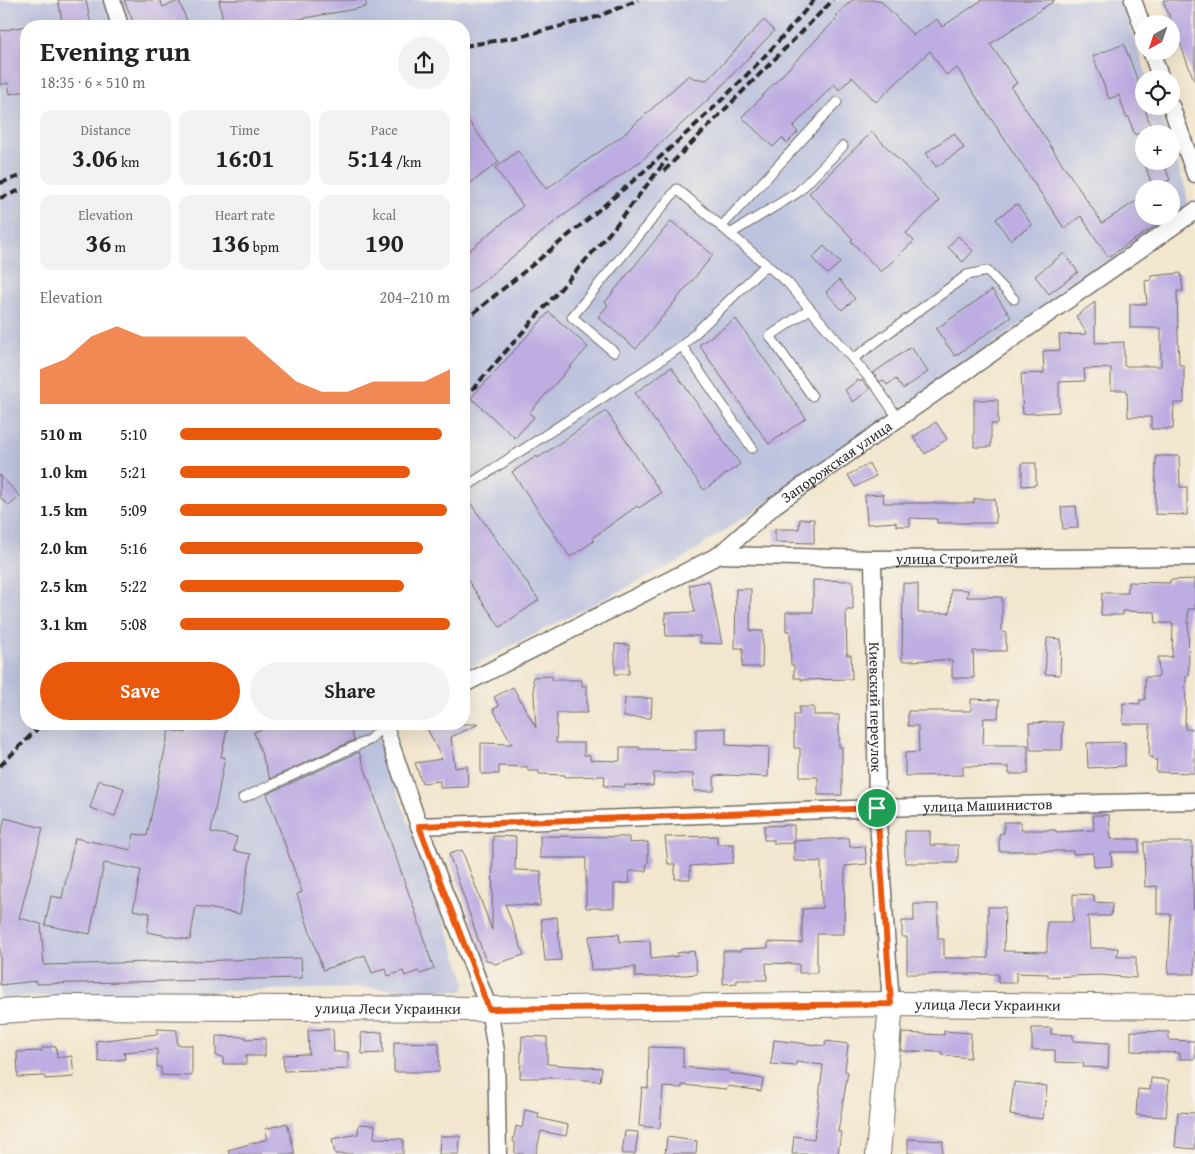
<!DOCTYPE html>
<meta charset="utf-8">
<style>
:root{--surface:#fff;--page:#f2f2f2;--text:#222;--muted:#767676;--accent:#ea580c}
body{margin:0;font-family:"Gentium Book Plus",serif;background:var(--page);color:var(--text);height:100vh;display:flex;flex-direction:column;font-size:19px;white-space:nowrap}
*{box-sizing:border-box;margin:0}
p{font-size:16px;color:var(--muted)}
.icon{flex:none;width:28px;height:28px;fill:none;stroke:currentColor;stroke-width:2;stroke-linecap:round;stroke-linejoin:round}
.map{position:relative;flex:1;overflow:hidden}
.side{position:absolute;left:20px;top:20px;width:450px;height:710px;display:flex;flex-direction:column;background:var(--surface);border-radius:20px;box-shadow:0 5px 20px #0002}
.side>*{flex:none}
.needle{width:32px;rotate:220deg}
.tools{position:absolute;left:1135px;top:15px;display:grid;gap:10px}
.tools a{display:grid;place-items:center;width:45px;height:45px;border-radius:50%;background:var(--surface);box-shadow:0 5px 20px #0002;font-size:25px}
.pin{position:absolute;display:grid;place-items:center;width:42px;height:42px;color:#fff;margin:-21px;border:2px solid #fff;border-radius:50%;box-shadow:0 1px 5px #0007}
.round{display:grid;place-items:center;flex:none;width:52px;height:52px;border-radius:26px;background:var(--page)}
.overview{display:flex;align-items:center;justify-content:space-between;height:85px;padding:0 20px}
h1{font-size:28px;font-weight:700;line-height:38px}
.stats{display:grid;grid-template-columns:repeat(3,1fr);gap:8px;height:85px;padding:5px 20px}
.stats div{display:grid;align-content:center;border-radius:12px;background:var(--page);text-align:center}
.stats b{font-size:25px;font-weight:700}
.stats small{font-size:14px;font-weight:400}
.stats p{font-size:14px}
.chart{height:140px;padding:10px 20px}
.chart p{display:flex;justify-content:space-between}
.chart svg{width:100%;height:90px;margin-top:5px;fill:var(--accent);opacity:.7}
.action{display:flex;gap:10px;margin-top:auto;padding:10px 20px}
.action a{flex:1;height:58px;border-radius:30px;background:var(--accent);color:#fff;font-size:20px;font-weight:700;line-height:58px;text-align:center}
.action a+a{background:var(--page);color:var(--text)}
ul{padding:0 20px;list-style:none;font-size:16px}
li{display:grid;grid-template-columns:80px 60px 1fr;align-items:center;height:38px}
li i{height:12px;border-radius:6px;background:var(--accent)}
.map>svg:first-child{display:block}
.industrial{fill:#bdc3de;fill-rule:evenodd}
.building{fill:#bdade2}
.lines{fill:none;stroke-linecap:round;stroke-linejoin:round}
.lane-casing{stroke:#716c64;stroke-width:11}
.street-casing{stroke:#716c64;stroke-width:19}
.secondary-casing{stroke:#716c64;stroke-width:26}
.lane{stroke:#fff;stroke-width:9}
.street{stroke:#fff;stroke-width:16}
.secondary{stroke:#fff;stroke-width:24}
.rail{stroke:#2b2b2b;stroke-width:4;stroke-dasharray:8 4;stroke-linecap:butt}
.route-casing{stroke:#fff;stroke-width:10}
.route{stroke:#ea580c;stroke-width:6}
.labels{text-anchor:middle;stroke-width:4.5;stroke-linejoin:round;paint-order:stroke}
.street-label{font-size:15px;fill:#2b2b2b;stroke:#f7f3e8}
</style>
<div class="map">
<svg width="1195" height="1154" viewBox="0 0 1195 1154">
<rect width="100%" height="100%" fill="#f7f3e8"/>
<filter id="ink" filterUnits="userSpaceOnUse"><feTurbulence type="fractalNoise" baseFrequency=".02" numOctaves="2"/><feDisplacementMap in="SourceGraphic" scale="10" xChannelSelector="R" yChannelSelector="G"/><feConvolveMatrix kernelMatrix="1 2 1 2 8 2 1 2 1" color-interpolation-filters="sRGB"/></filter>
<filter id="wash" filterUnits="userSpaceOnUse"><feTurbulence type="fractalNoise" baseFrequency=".0096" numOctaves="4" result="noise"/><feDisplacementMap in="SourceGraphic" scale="20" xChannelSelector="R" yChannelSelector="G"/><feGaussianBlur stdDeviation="1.12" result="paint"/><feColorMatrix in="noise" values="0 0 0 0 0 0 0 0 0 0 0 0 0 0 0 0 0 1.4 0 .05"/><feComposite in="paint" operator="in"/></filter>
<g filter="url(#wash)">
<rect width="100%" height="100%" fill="#f2e6ce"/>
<path class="industrial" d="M0 0H1121L1148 79H1144V106H1157L1167 134H1144V161H1171V147L1186 190 1187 202 1184 210 755 510 679 561 464 670V26H26V724H373L466 983 463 991 363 988 78 994 0 999ZM1144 189H1171V216H1144Z"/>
<g id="blocks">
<g class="building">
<path d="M58 0H86L91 26H63Z"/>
<path d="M124 0H160L163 7 179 1 189 26H135Z"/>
<path d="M219 0H366V7L261 26H224Z"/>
<path d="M852 0H880L913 35 937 19 942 27 982 0H1055L990 44 1017 83 1011 87 1102 223 1144 196V216H1170L1108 257 1081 216 1064 228 957 68 946 75 930 51 876 102 852 77 839 90 834 84 793 127 798 132 787 143 782 138 773 147 742 117 838 17 836 15Z"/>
<path d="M1163 0H1195V80H1194Z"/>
<path d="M764 20 774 31 710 98 641 161 557 220 464 297V255L523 206 495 168 518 151 546 189 622 136 689 75 693 78 707 80Z"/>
<path d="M26 26V91L10 94 8 83 0 85V31Z"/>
<path d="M1124 44 1140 87 1139 88 1144 106 1153 134H1134L1129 117H1126L1119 95 1109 99 1093 56Z"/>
<path d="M464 115 499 162 464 188Z"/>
<path d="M872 132 939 201 906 233 914 241 881 272 851 241 853 239 809 193Z"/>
<path d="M954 133 964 148 936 167 926 153Z"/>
<path d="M1144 161H1163L1170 180 1152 186Z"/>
<path d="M1017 204 1032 225 1010 240 996 219Z"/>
<path d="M671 221 713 255 636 349 598 317 608 305 605 302Z"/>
<path d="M958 236 973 251 963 262 948 247Z"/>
<path d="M824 246 840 263 827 274 812 258Z"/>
<path d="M1064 253 1078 272 1049 294 1035 276Z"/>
<path d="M1181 273 1183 291H1177L1178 334 1179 365H1184V403H1174L1173 429H1151V417H1128L1127 390H1111V368L1084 369 1085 381 1059 382V412L1023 414 1021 374 1044 373 1043 351 1060 350 1059 335 1087 334 1076 316 1095 302V343L1124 342V366H1161V328H1130V304H1147L1145 281 1151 280V276Z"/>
<path d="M839 280 855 299 842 310 826 292Z"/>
<path d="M992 290 1011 317 955 356 936 329Z"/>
<path d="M549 312 588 347 529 413 534 417 515 438 471 398Z"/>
<path d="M736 319 806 418 769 444 699 345Z"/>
<path d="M911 347 928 372 903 389 896 379 887 385 883 380 880 382 873 373Z"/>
<path d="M671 367 740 464 704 490 635 393Z"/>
<path d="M858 380 860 382 862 380 870 389 853 402 845 390Z"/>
<path d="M974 400H998V424H991V447H974Z"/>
<path d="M606 411 661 493 639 508 637 506 592 538 594 541 570 557 512 472 537 456 538 458Z"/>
<path d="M936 422 947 439 925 454 913 437Z"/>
<path d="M1156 456H1179L1180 487H1187V515L1155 514Z"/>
<path d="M1022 463H1036V485L1022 486Z"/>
<path d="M869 464 876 476 855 487 848 475Z"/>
<path d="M0 475 20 496 9 506 0 497Z"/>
<path d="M464 494 539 600 500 627 464 575Z"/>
<path d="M883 494 884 503H974V499H995L996 523H937V519L910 518V526H896V522L867 524 865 495Z"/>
<path d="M1076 506 1078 528 1063 529 1061 507Z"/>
<path d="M800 519H814V543L775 542V529H799Z"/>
<path d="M1195 579V609H1188L1189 676H1186L1185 729H1195V773L1156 772 1157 760H1153V757H1149L1150 724H1123V703L1140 704V700H1145V677H1159L1158 657H1172L1173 623H1156L1155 612 1123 611V615H1101L1102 593H1128V582L1170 583V580Z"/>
<path d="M813 580 853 581V610H846L847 655H851L852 679 801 680V678H794V665H791L790 631H786V612H813Z"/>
<path d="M709 581 722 644 700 643V636H666L665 613 695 612 689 585Z"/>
<path d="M903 583 918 584V613H950L951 589 968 590 967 597H1002V632L1006 633V651H973L974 678H952V660L902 661Z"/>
<path d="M736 589H751L750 631H763L762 667H742L743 648H735Z"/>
<path d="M1047 638 1061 639 1060 675 1045 674Z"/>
<path d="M615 644 629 645V674H615Z"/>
<path d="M552 676V680H582V686H587V713H557L556 743H584V755H590V760L620 761V747H639V749L696 750V729L726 728V745L769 747 768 777 726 775 714 776V791H694L693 774 654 773 653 786 625 785V787L604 786 605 776 565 777V775L539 774V771H528V767L499 766V774H481V743L512 744 493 709 499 706 494 697 513 687 536 728 533 677Z"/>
<path d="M625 698H652L651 718 624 717Z"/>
<path d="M971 699 999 700 998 718H984L983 745H1028V774H1009V767L963 766V775L905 776V753L919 752 918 726H908V711H971Z"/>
<path d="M799 707H814V715H839V747H842V795H818V777H800V748H794V715H799Z"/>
<path d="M1050 722H1063L1062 750H1030L1029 723Z"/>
<path d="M188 724H228L221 757H225L211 832 237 837 234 851 251 854 240 914 196 906 190 940 147 932 150 913 133 910 141 870 104 863 90 934 45 925 51 896 62 898 75 838 131 850 134 834 147 836 169 730 186 733Z"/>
<path d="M278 724H349L354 740 270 779 254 732Z"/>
<path d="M436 724H479L451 737 455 768 467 766 468 787 440 788V781L422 783 415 763 442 759 427 728Z"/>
<path d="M1125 742V766L1088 768 1087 743Z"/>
<path d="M359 752 423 934H422L434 969 420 974 418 971 405 976 403 971 388 976 386 969 372 973 365 955 323 970 297 894 302 892 267 794Z"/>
<path d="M99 780 124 788 115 816 90 808Z"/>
<path d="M1093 815H1109L1111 839H1139V852H1111L1112 866 1094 867 1093 853 1073 854V851H999V834L1004 833V822H1021V830H1056V832L1094 830Z"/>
<path d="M5 818 43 828 19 918 41 924 44 965 301 958 302 978 36 984V981L0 985V838Z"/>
<path d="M794 825V843L774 844V840H764V826Z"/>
<path d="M905 831H930V845H958V863H905Z"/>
<path d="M493 836 516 837 515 870 541 871 540 906 505 904 524 955 495 964 485 959 449 854 462 850 492 930Z"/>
<path d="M540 836 629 837V843L648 842V863H647L646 871H629L630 883 614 884V908H586V858H540Z"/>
<path d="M717 836V844H734L733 863 690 866V879H675V864H668L665 837Z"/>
<path d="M849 838 850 847 865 846 867 864 845 866 844 934H817V973H799V964L766 963 767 980H737V983L723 984V951H741V949L768 948V942L802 943V909L822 908 821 862 794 861V841Z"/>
<path d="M1144 842H1192L1195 974H1168L1171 914H1157V886L1145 887Z"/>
<path d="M1073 894 1094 895V902L1112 903 1111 916H1088L1090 948H1118L1117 957H1136V978L1099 975 1048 977V974L1016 973V983H998V974H907V937H902V921H914V904H938V939H944V958H988V907H1005L1004 951 1047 952V922H1073Z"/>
<path d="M557 917 561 960 545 961 541 919Z"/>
<path d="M619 934 620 942 650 941 651 959 678 956 677 953 694 951 697 974 661 977H635V967L591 970 589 936Z"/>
<path d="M1032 1028H1051V1034L1073 1035V1041L1109 1043 1108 1068 1083 1067 1084 1063 1055 1062V1050H1032Z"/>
<path d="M157 1029 177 1030V1045H192V1076L161 1075V1067H157V1049L124 1052 125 1059 99 1062 96 1041 157 1034Z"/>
<path d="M333 1029 334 1052H348V1069L284 1071 283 1055 309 1054 308 1030Z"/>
<path d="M944 1031 971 1033 970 1058 942 1055V1052L901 1051 902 1033 944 1035Z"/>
<path d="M1131 1031 1169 1032V1040L1195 1041V1059H1180V1053L1131 1051Z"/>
<path d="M382 1032 383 1053 362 1054 361 1033Z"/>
<path d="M216 1036 246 1037V1039L265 1038V1056H246V1064H223V1057L216 1056Z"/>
<path d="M522 1036 547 1037V1064L602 1068 600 1081 556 1078H520Z"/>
<path d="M774 1040 825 1046 826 1041 848 1044 845 1071 848 1072 838 1132H841L838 1154H792L794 1136 814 1139 823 1065 796 1062V1066L771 1064Z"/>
<path d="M394 1042 439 1043V1072H394Z"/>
<path d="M56 1046 57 1058 72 1056 74 1077 45 1079V1076L18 1077 17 1052 42 1051V1048Z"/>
<path d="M649 1047 683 1048V1067L729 1071V1073L763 1079 761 1091 728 1086 727 1089 682 1085V1088L663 1087 660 1128 639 1126 642 1087 648 1088Z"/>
<path d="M1151 1078 1169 1080 1166 1117 1136 1115 1138 1089 1150 1090Z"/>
<path d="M1014 1082 1047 1086 1043 1119 1010 1115Z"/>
<path d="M525 1110 539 1113 538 1118 568 1125 566 1136 541 1131 536 1154H515V1142L513 1141 516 1126 522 1128Z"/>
<path d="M1178 1112 1195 1113V1149L1175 1147Z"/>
<path d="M287 1123 295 1154H229L228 1150 268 1139 265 1129Z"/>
<path d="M359 1124 375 1125 374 1138 403 1139V1154H335L332 1139 358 1134Z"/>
<path d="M625 1131 638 1132 635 1154H622Z"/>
<path d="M440 1136H460L459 1154H439Z"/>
<path d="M667 1137 697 1141 696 1154H665Z"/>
<path d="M908 1139 943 1141 942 1154 908 1153Z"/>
</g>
</g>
</g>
<g filter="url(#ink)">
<use href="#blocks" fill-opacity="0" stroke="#716c64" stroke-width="1"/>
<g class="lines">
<g class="lane-casing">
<g id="lane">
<path d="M721 227 837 102"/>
<path d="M730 234 797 193 843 146"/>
<path d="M810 309 770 336 812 396"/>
<path d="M614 352 572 317 677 189 788 283 876 386 898 418"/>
<path d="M853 359 967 275 987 271 1014 299"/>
<path d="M752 448 682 346 766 265"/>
<path d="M464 488 682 346"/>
<path d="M243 798 369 740 384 725"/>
</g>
</g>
<g class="street-casing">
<g id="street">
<path d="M112 0 120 26"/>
<path d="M1133 0 1144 31"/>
<path d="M1151 51 1161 79"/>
<path d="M1171 106 1195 174"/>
<path id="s1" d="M719 555 873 559 1195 557"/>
<path id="s2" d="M873 559 877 808 891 1004"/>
<path id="s3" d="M464 684 719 555 775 505 1195 211"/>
<path d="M384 724 419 826 489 1009 496 1051 498 1154"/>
<path id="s4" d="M419 826 877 808 1195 801"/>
</g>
</g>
<g class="secondary-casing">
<g id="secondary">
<path id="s5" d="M0 1011 63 1007 489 1009 891 1004 1195 1007"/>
<path d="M878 1154 891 1004"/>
</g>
</g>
<use href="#lane" class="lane"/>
<use href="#street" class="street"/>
<use href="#secondary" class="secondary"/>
<g class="rail">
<path d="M464 46 518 37 597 17 638 0"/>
<path d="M664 171 833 0"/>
<path d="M0 183 26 174"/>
<path d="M0 198 26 188"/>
<path d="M464 321C586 220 713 123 814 0"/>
<path d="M464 399 613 229 667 159"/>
<path d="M0 766 42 724"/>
</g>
</g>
</g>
<g class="lines" filter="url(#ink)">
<g class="route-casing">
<path id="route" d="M877 808 891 1004 489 1009 419 826Z"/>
</g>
<use href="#route" class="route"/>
</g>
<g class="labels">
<g class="street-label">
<text dy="5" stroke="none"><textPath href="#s3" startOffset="436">Запорожская улица</textPath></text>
<text dy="5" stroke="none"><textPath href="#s1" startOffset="238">улица Строителей</textPath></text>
<text dy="5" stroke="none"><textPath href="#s2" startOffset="148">Киевский переулок</textPath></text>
<text dy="5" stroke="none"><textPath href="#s4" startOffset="569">улица Машинистов</textPath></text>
<text dy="5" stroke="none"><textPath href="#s5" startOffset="988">улица Леси Украинки</textPath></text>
<text dy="5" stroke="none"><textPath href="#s5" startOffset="388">улица Леси Украинки</textPath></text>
</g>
</g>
</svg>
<div class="tools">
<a><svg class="needle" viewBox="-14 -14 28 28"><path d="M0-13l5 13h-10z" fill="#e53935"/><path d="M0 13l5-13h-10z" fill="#767676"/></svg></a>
<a><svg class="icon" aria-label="locate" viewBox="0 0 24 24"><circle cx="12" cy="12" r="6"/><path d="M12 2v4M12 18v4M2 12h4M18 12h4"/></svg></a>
<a>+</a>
<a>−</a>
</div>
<div class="pin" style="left:877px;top:808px;background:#1e9e55"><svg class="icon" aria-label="arrive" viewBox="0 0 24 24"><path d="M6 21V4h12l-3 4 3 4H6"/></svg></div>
<section class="side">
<div class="overview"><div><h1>Evening run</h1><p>18:35 · 6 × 510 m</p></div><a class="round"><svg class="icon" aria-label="share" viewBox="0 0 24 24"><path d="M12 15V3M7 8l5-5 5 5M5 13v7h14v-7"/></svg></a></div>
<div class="stats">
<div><p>Distance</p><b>3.06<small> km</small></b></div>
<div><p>Time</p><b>16:01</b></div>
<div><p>Pace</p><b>5:14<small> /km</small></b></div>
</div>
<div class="stats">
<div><p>Elevation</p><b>36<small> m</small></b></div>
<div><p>Heart rate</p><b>136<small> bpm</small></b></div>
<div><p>kcal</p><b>190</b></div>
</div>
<div class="chart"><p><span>Elevation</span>204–210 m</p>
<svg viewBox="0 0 160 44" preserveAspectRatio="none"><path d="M0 44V27L10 22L20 11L30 6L40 11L50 11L60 11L70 11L80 11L90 22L100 33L110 38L120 38L130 33L140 33L150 33L160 27V44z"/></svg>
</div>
<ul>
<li><b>510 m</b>5:10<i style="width:97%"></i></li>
<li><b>1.0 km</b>5:21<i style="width:85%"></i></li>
<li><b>1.5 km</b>5:09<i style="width:99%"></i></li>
<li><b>2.0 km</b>5:16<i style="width:90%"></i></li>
<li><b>2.5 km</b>5:22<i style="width:83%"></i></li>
<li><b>3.1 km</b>5:08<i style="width:100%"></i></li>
</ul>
<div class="action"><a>Save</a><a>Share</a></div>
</section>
</div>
